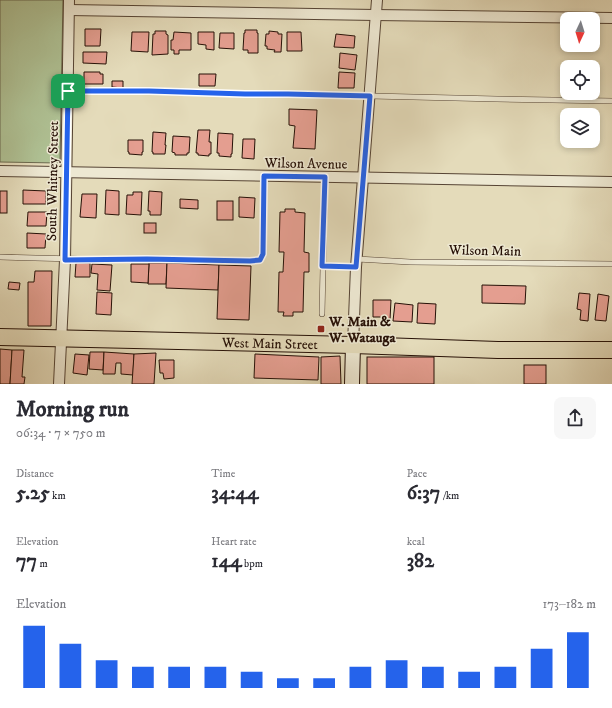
<!DOCTYPE html>
<meta charset="utf-8">
<style>
:root{--surface:#fff;--page:#f7f7f7;--text:#2b2b33;--muted:#7c7c81;--accent:#2563eb}
body{margin:0;font-family:"IM FELL DW Pica",serif;background:var(--page);color:var(--text);height:100vh;display:flex;flex-direction:column;font-size:15px;white-space:nowrap}
*{box-sizing:border-box;margin:0}
p{font-size:13px;color:var(--muted)}
.icon{flex:none;width:22px;height:22px;fill:none;stroke:currentColor;stroke-width:2;stroke-linecap:round;stroke-linejoin:round}
.map{position:relative;height:384px;overflow:hidden}
.panel{display:flex;flex-direction:column;background:var(--surface);flex:1}
.panel>*{flex:none}
.needle{width:26px;rotate:184deg}
.controls{position:absolute;left:560px;top:12px;display:grid;gap:8px}
.controls a{display:grid;place-items:center;width:40px;height:40px;border-radius:8px;background:var(--surface);box-shadow:0 2px 6px #0003;font-size:20px}
.pin{position:absolute;display:grid;place-items:center;width:34px;height:34px;color:#fff;margin:-17px;border-radius:8px;box-shadow:0 2px 6px #0006}
.round{display:grid;place-items:center;flex:none;width:42px;height:42px;border-radius:8px;background:var(--page)}
.headline{display:flex;align-items:center;justify-content:space-between;height:68px;padding:0 16px}
h1{font-size:22px;font-weight:700;line-height:30px}
.stats{display:grid;grid-template-columns:repeat(3,1fr);gap:6px;height:68px;padding:4px 16px}
.stats div{display:grid;align-content:center}
.stats b{font-size:20px;font-weight:700}
.stats small{font-size:11px;font-weight:400}
.stats p{font-size:11px}
.chart{height:112px;padding:8px 16px}
.chart p{display:flex;justify-content:space-between}
.chart svg{width:100%;height:72px;margin-top:4px;stroke:var(--accent);stroke-width:6}
.map>svg:first-child{display:block}
.green{fill:#afc194;stroke:#6b694e}
.building{fill:#e49e90;stroke:#271107}
.lines{fill:none;stroke-linecap:round;stroke-linejoin:round}
.service-casing{stroke:#564434;stroke-width:6}
.minor-casing{stroke:#564434;stroke-width:12}
.secondary-casing{stroke:#271107;stroke-width:16}
.primary-casing{stroke:#271107;stroke-width:18}
.service{stroke:#ede8d2;stroke-width:5}
.minor{stroke:#ede8d2;stroke-width:10}
.secondary{stroke:#ede8d2;stroke-width:14}
.primary{stroke:#e4dbba;stroke-width:16}
.route-casing{stroke:#fff;stroke-width:8}
.route{stroke:#2563eb;stroke-width:5}
.poi-dot{fill:#8f2418;stroke:#ede8d2;stroke-width:1.5}
.labels{text-anchor:middle;stroke-width:3;stroke-linejoin:round;paint-order:stroke}
.street-label{font-size:14px;fill:#271107;stroke:#ede8d2}
.poi-label{font-size:14px;font-weight:bold;fill:#271107;stroke:#ede8d2;text-anchor:start}
</style>
<div class="map">
<svg width="612" height="384" viewBox="0 0 612 384">
<rect width="100%" height="100%" fill="#e4dbba"/>
<filter id="stains"><feTurbulence type="fractalNoise" baseFrequency=".005" numOctaves="4"/><feColorMatrix values="0 0 0 0 .2 0 0 0 0 .09 0 0 0 0 .02 0 0 0 .5 -.17"/></filter>
<radialGradient id="worn" r=".72"><stop offset=".6" stop-color="#630" stop-opacity="0"/><stop offset="1" stop-color="#630" stop-opacity=".3"/></radialGradient>
<path class="green" d="M0 0H63L60 160 58 163 0 162Z"/>
<g class="building">
<path d="M85 29H101L100 46H85Z"/>
<path d="M245 30H257V33H258V53H248V50H243L244 33H245Z"/>
<path d="M155 31H166V34L168 35V54L152 55 153 34H155Z"/>
<path d="M269 31 278 32V34H282L281 52H274L275 50 267 49V46H265L266 34H269Z"/>
<path d="M132 32H149L148 52 131 51Z"/>
<path d="M174 32 191 33V50H179V54H174V50H171V40H173Z"/>
<path d="M198 32H214V50L206 49V45L198 44Z"/>
<path d="M287 32H301L302 51H287Z"/>
<path d="M220 33H234V49L219 48Z"/>
<path d="M336 34 355 36 354 48 334 47Z"/>
<path d="M83 52H107L106 64 83 63Z"/>
<path d="M340 53 357 55 355 70 339 68Z"/>
<path d="M84 72H100V74H103V84H84Z"/>
<path d="M339 72 355 73 354 88H338Z"/>
<path d="M199 74H216L215 86H199Z"/>
<path d="M112 81H123V88L112 87Z"/>
<path d="M289 109 317 110 315 149 293 148 295 126 289 125Z"/>
<path d="M198 130H210L209 142H211V154H209V156L198 155V153H196Z"/>
<path d="M153 132 166 133 165 145H166L165 154H153V152H152Z"/>
<path d="M218 133 233 134 232 154H231V157L219 156V153H217Z"/>
<path d="M173 136 190 137 189 153H187V155H175V153L172 152Z"/>
<path d="M243 139H255L254 159 242 158Z"/>
<path d="M128 140H143V152H142V155L129 154V152H128Z"/>
<path d="M23 190 46 191V204H23Z"/>
<path d="M106 190 119 191V215L105 214Z"/>
<rect x="0" y="191" width="7" height="22"/>
<path d="M149 191 162 192 161 215H150V211H148Z"/>
<path d="M133 192H142L141 215 126 214 127 195H133Z"/>
<path d="M82 194H97L96 218 80 217Z"/>
<path d="M239 197 255 198 254 218 239 217Z"/>
<path d="M180 199 198 200V209L180 208Z"/>
<rect x="217" y="201" width="16" height="19"/>
<path d="M285 209H295V212L305 213 304 252 309 253V272H304L303 312H293V316H283L284 312H278L279 272H283L284 252H279L280 212H285Z"/>
<path d="M28 212H47L46 226H27Z"/>
<rect x="144" y="223" width="12" height="10"/>
<path d="M27 233 46 234 45 248H27Z"/>
<path d="M76 263H90V277H75Z"/>
<path d="M149 263H167L166 284H148Z"/>
<path d="M167 263 219 265 218 290 166 288Z"/>
<path d="M92 264 112 265 110 291 97 290 98 274 91 273Z"/>
<path d="M131 264H149L148 283 131 282Z"/>
<path d="M219 265 251 266 249 320 217 319Z"/>
<path d="M35 271H52L51 326H28V282H34Z"/>
<path d="M9 282 20 283 19 290 8 289Z"/>
<path d="M482 285 526 286 525 304 482 303Z"/>
<path d="M97 292 112 293 111 315 96 314Z"/>
<path d="M579 293 590 294 588 321 580 320 581 310 577 309Z"/>
<path d="M598 294 609 296 606 321 595 320Z"/>
<path d="M373 300H391L390 320H383V317H373Z"/>
<path d="M395 303 413 305 412 322 393 321Z"/>
<path d="M418 303 436 304 435 324 417 323Z"/>
<path d="M0 349 12 350 10 384H0Z"/>
<path d="M12 350H24L22 377H25L24 384H10Z"/>
<path d="M90 352H104L103 370 89 369Z"/>
<path d="M104 352 134 354 133 375 121 374V363H116L115 374H103Z"/>
<path d="M156 353 154 384H132L134 354Z"/>
<path d="M75 354 89 355 87 375 73 373Z"/>
<path d="M255 354 319 357 318 380 254 378Z"/>
<path d="M340 356 341 384H321V357Z"/>
<rect x="367" y="357" width="67" height="27"/>
<path d="M159 360H174V378L164 379 163 373H160Z"/>
<rect x="524" y="365" width="22" height="19"/>
</g>
<g class="lines">
<g class="service-casing">
<g id="service">
<path d="M68 91H149L245 94H288L497 99 612 101"/>
<path d="M0 257C83 260 167 260 250 261L260 260 263 254 264 176"/>
<path d="M357 259 410 262 612 264"/>
<path d="M322 266 356 267"/>
<path d="M322 314 325 177"/>
</g>
</g>
<g class="minor-casing">
<g id="minor">
<path d="M69 10 375 15 612 18"/>
<path d="M0 171 612 182"/>
<path d="M353 345 356 267 377 0"/>
<path d="M59 384 65 260 69 0"/>
</g>
</g>
<g class="secondary-casing">
<path id="secondary" d="M352 384 353 345"/>
</g>
<g class="primary-casing">
<g id="primary">
<path id="s1" d="M0 337 353 345 498 350H612"/>
</g>
</g>
<use href="#service" class="service"/>
<use href="#minor" class="minor"/>
<use href="#secondary" class="secondary"/>
<use href="#primary" class="primary"/>
</g>
<g class="lines">
<g class="route-casing">
<path id="route" d="M68 91H149L245 94H288L370 96 356 267 322 266 325 177 264 176 263 254 260 260 250 261 147 259 65 260Z"/>
</g>
<use href="#route" class="route"/>
</g>
<rect class="poi-dot" x="317" y="325" width="8" height="8" rx="2"/>
<g class="labels">
<g class="street-label">
<text transform="translate(306 163) rotate(1)" y="5">Wilson Avenue</text>
<text transform="translate(52 181) rotate(-89)" y="5">South Whitney Street</text>
<text transform="translate(485 250) rotate(1)" y="5">Wilson Main</text>
<text dy="5" stroke="none"><textPath href="#s1" startOffset="270">West Main Street</textPath></text>
</g>
<g class="poi-label">
<text x="329" y="326">W. Main &amp;<tspan x="329" dy="16">W. Watauga</tspan></text>
</g>
</g>
<rect width="100%" height="100%" filter="url(#stains)"/>
<rect width="100%" height="100%" fill="url(#worn)"/>
</svg>
<div class="controls">
<a><svg class="needle" viewBox="-14 -14 28 28"><path d="M0-13l5 13h-10z" fill="#e53935"/><path d="M0 13l5-13h-10z" fill="#7c7c81"/></svg></a>
<a><svg class="icon" aria-label="locate" viewBox="0 0 24 24"><circle cx="12" cy="12" r="6"/><path d="M12 2v4M12 18v4M2 12h4M18 12h4"/></svg></a>
<a><svg class="icon" aria-label="layers" viewBox="0 0 24 24"><path d="M12 4l9 5-9 5-9-5zM3 14l9 5 9-5"/></svg></a>
</div>
<div class="pin" style="left:68px;top:91px;background:#1e9e55"><svg class="icon" aria-label="arrive" viewBox="0 0 24 24"><path d="M6 21V4h12l-3 4 3 4H6"/></svg></div>
</div>
<section class="panel">
<div class="headline"><div><h1>Morning run</h1><p>06:34 · 7 × 750 m</p></div><a class="round"><svg class="icon" aria-label="share" viewBox="0 0 24 24"><path d="M12 15V3M7 8l5-5 5 5M5 13v7h14v-7"/></svg></a></div>
<div class="stats">
<div><p>Distance</p><b>5.25<small> km</small></b></div>
<div><p>Time</p><b>34:44</b></div>
<div><p>Pace</p><b>6:37<small> /km</small></b></div>
</div>
<div class="stats">
<div><p>Elevation</p><b>77<small> m</small></b></div>
<div><p>Heart rate</p><b>144<small> bpm</small></b></div>
<div><p>kcal</p><b>382</b></div>
</div>
<div class="chart"><p><span>Elevation</span>173–182 m</p>
<svg viewBox="0 0 160 44" preserveAspectRatio="none"><path d="M5 44V6M15 44V17M25 44V27M35 44V31M45 44V31M55 44V31M65 44V34M75 44V38M85 44V38M95 44V31M105 44V27M115 44V31M125 44V34M135 44V31M145 44V20M155 44V10"/></svg>
</div>
</section>
